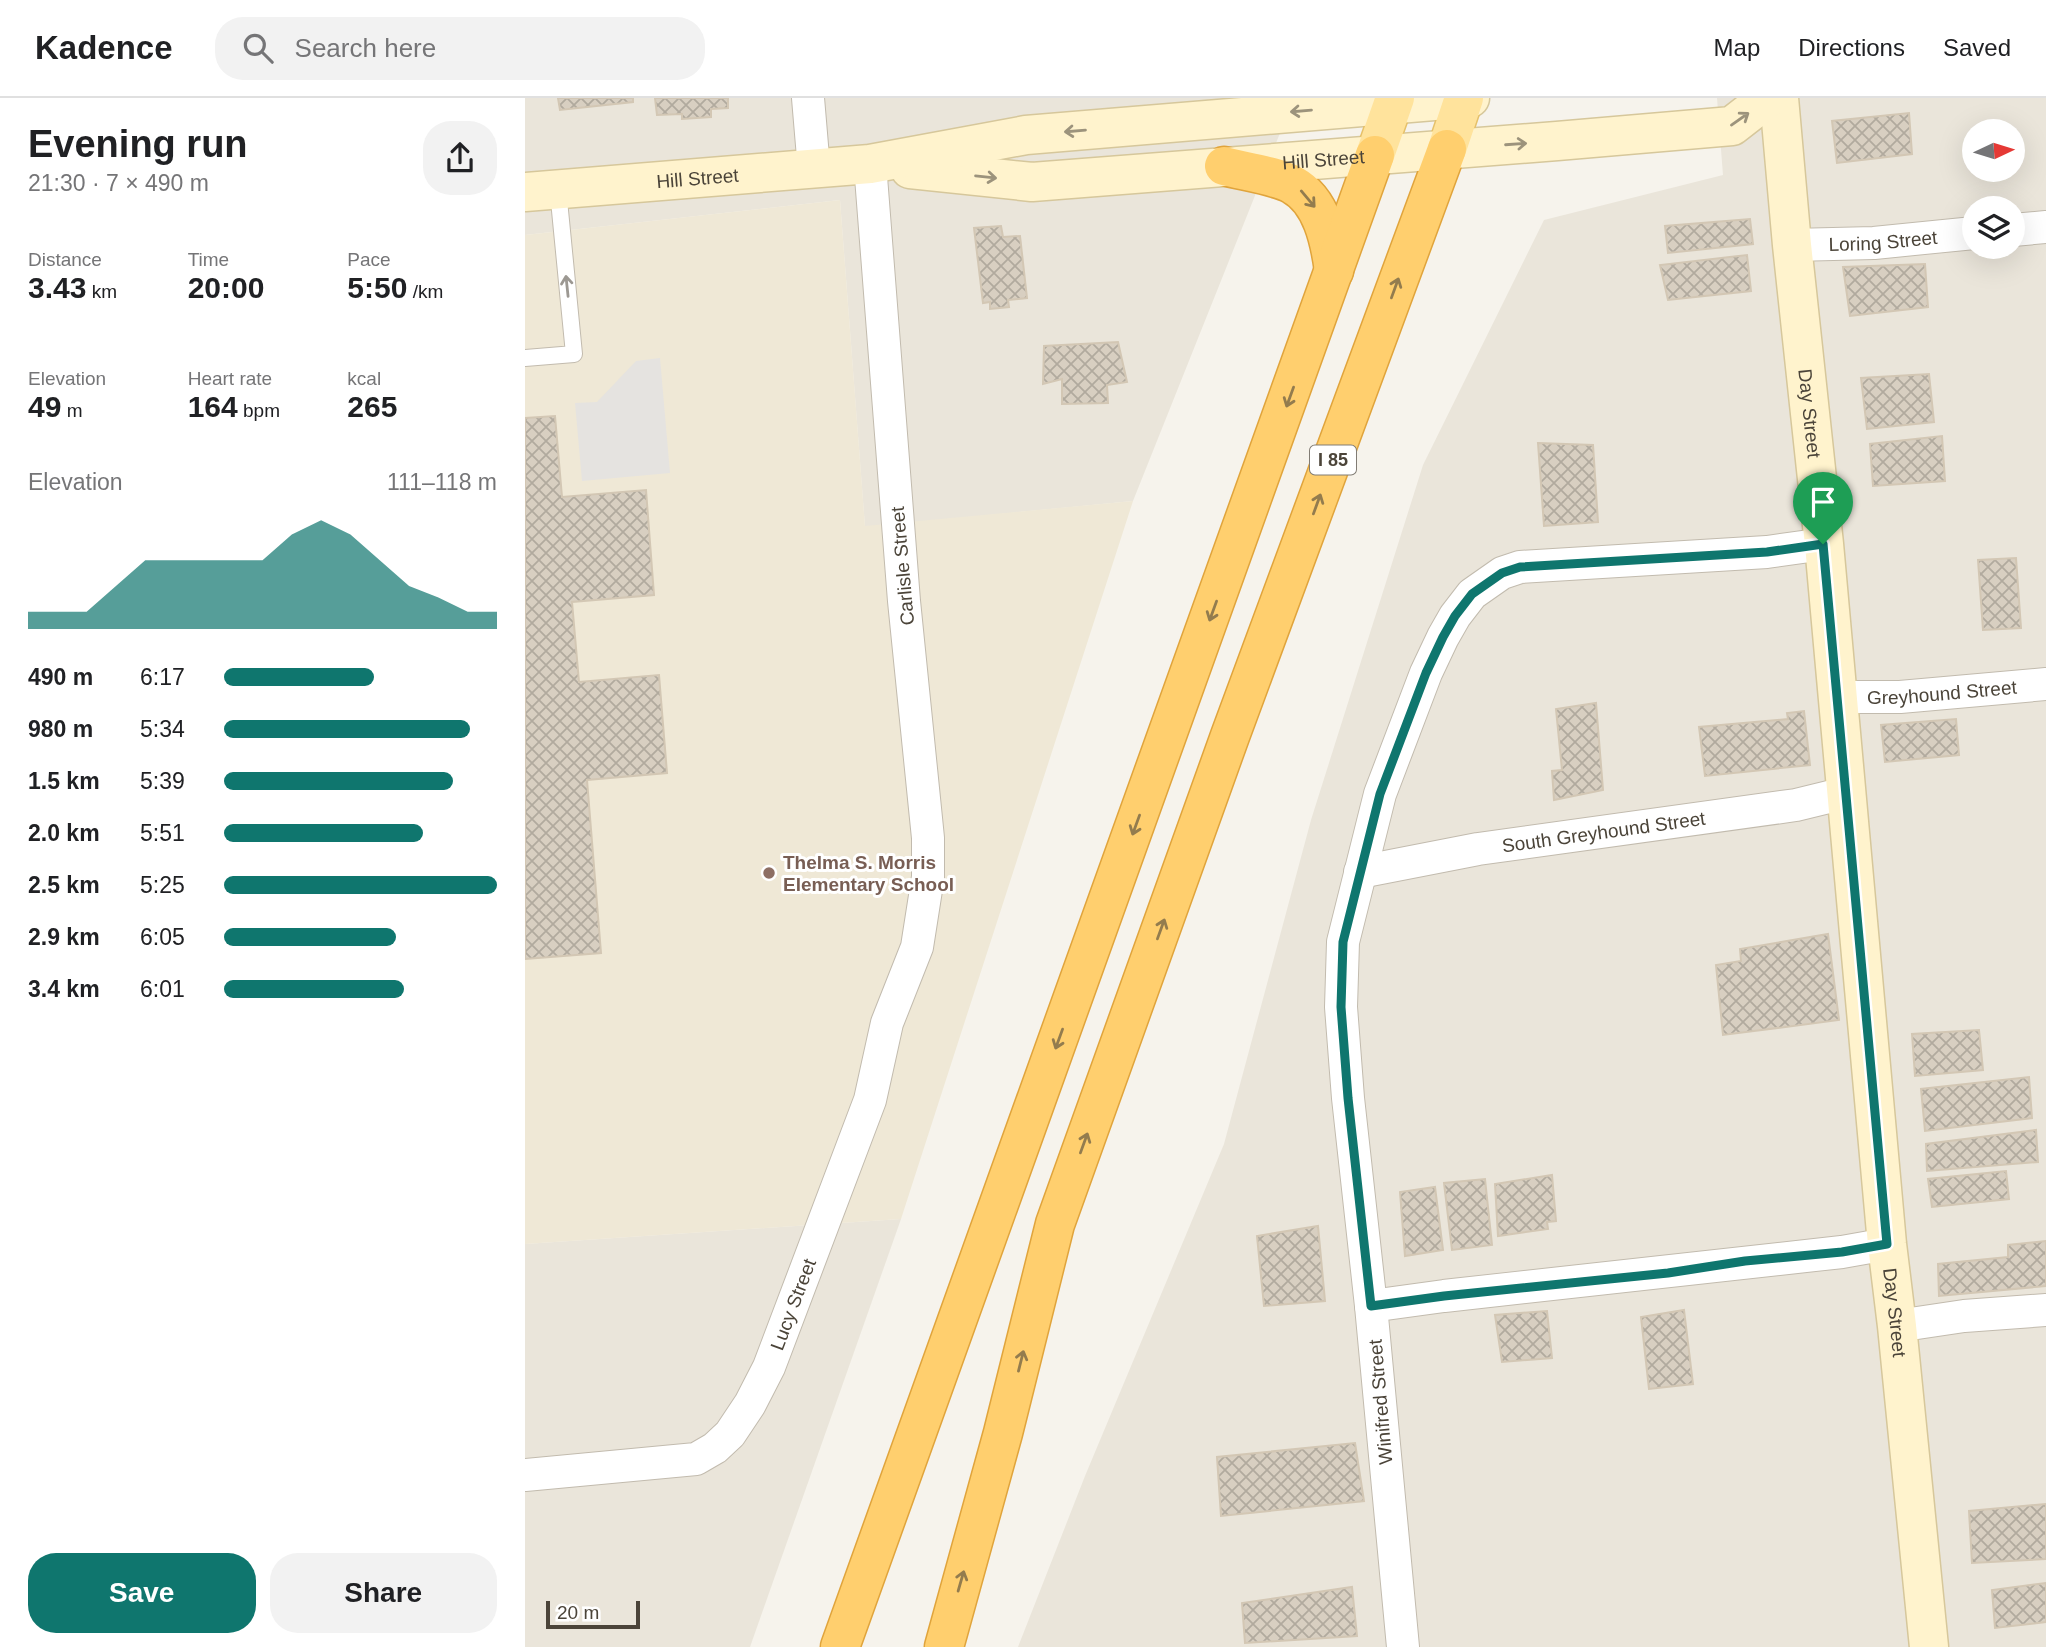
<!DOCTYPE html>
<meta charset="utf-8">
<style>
:root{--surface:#fff;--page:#f2f2f2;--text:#202124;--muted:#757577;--line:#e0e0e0;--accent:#0f766e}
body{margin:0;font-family:Helvetica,sans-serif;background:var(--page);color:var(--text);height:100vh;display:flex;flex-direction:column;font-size:26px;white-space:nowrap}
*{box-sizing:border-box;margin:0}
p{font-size:23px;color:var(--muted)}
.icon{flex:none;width:38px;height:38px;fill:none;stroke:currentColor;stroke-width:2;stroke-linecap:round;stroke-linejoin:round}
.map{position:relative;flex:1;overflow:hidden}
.drawer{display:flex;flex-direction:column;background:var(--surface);width:525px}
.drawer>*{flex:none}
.needle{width:46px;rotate:86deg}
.tools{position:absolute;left:1437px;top:21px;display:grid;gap:14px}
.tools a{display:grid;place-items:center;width:63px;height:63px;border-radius:50%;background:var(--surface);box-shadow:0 7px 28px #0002;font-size:35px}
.scale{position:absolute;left:21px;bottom:18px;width:94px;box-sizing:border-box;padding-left:7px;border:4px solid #4b4439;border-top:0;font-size:19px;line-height:24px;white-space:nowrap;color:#4b4439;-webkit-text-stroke:5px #fff;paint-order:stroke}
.pin{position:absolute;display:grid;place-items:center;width:60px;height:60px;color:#fff;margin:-72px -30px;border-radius:50% 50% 50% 0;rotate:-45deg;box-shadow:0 0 7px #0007}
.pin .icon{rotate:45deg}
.round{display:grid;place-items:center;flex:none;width:74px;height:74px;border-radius:28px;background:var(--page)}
.head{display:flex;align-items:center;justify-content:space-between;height:119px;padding:0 28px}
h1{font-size:38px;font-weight:600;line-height:52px}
.figures{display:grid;grid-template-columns:repeat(3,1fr);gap:10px;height:119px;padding:7px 28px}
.figures div{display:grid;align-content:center}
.figures b{font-size:30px;font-weight:600}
.figures small{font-size:19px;font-weight:400}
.figures p{font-size:19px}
.chart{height:196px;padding:14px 28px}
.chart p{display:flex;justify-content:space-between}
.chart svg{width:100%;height:126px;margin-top:7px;fill:var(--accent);opacity:.7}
.primary-button{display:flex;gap:14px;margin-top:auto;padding:14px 28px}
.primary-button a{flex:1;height:80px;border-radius:28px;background:var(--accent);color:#fff;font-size:28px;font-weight:600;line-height:80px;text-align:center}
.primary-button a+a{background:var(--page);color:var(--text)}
ul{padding:0 28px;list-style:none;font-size:23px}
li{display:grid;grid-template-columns:112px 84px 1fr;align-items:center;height:52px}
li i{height:18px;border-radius:9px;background:var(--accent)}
header{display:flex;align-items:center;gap:42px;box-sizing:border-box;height:98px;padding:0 35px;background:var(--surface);border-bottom:2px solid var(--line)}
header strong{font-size:33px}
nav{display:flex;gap:38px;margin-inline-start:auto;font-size:24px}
.search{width:490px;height:63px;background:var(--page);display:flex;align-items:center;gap:18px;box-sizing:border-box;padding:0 24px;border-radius:28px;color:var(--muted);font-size:26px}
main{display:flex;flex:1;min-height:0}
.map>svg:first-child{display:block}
.residential{fill:#eae5da;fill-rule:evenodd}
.education{fill:#efe8d6}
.parking{fill:#e5e3e0}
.building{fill:url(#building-cross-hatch);stroke:#d3c7b4;stroke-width:2}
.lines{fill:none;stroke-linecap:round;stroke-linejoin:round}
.lane-casing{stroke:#c2bbae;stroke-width:18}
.street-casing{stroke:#c2bbae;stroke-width:34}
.secondary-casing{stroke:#d6c79b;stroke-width:41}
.primary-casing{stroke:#e6c16a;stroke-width:41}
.highway-casing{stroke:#e0a43c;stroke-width:41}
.lane{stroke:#fff;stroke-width:16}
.street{stroke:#fff;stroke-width:32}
.secondary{stroke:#fff3cd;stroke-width:38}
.primary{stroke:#ffe39c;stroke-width:38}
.highway{stroke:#ffcf6e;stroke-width:38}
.oneway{stroke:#9c937c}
.oneway2{stroke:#937c4e}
.oneway3{stroke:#9c9892}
.route-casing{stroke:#fff;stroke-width:14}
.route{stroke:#0f766e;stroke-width:9}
.education-dot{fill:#8d6e63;stroke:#fff;stroke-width:2.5}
.labels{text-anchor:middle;stroke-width:6;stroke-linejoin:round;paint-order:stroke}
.shield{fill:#fff;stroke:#817c74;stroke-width:2}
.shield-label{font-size:18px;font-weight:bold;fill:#4b4439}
.street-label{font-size:19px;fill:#4b4439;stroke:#fff}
.education-label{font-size:19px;font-weight:bold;fill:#785e54;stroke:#fff;text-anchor:start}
</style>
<header>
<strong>Kadence</strong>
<div class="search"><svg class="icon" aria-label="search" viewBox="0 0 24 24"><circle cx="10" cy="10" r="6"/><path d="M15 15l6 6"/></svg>Search here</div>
<nav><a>Map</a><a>Directions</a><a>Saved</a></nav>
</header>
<main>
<section class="drawer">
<div class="head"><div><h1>Evening run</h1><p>21:30 · 7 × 490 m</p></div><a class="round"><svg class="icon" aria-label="share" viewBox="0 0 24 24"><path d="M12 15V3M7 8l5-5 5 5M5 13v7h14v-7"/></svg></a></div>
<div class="figures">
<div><p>Distance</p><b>3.43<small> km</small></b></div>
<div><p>Time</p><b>20:00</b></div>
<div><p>Pace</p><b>5:50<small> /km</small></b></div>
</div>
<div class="figures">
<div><p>Elevation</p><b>49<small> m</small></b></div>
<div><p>Heart rate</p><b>164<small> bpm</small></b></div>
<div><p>kcal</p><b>265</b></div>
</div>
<div class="chart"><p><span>Elevation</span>111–118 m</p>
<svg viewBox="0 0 160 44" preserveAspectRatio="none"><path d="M0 44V38L10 38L20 38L30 29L40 20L50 20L60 20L70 20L80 20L90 11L100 6L110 11L120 20L130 29L140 33L150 38L160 38V44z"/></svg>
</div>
<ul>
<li><b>490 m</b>6:17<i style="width:55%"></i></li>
<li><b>980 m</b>5:34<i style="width:90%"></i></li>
<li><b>1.5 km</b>5:39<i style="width:84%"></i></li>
<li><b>2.0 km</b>5:51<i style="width:73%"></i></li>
<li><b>2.5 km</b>5:25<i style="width:100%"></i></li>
<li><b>2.9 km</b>6:05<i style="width:63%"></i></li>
<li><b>3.4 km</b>6:01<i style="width:66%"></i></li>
</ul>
<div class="primary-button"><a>Save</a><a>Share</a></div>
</section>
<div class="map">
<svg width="1521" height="1549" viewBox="0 0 1521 1549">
<defs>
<pattern id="building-cross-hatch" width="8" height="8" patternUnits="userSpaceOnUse" patternTransform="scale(1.75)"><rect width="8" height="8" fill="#d8cfc1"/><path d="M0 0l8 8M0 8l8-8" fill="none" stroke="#b1aa9e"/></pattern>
</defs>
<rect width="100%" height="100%" fill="#f6f3ec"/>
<g class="residential">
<path d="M0 0H769L608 403 340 429 315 102 0 137Z"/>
<path d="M1192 0H1521V1549H493L560 1378 699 1046 786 722 898 367 1019 122 1198 77ZM1449 33H1488V72H1449ZM1449 110H1488V149H1449Z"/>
<path d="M376 1121 225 1549H0V1146Z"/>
</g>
<path class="education" d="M315 102 340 428 608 403 376 1121 0 1146V137Z"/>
<path class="parking" d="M135 260 145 375 57 383 50 305 72 304 111 263Z"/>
<g class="building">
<path d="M33 0H108V4L35 12Z"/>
<path d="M130 0H203V10L186 11V19L157 21V16L132 17Z"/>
<path d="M1384 15 1387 56 1312 65 1307 23Z"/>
<path d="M1225 121 1228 146 1143 155 1140 128Z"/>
<path d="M476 128 478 139 495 138 502 200 483 202 484 209 465 211V204L458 205 449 130Z"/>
<path d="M1222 157 1226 193 1143 202 1135 167Z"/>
<path d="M1400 166 1403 209 1325 218 1318 169Z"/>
<path d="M593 244 602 284 582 287 583 305 537 306V281L518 286 519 248Z"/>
<path d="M1404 276 1409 324 1342 331 1336 280Z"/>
<path d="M30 318 37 399 121 392 129 497 47 504 54 584 134 577 142 675 62 682 76 855 0 861V320Z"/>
<path d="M1417 338 1420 383 1348 388 1345 346Z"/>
<path d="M1013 345 1068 347 1073 424 1019 428Z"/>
<path d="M1491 460 1496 530 1458 532 1453 462Z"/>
<path d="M1071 605 1078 692 1029 702 1027 673 1037 672 1031 611Z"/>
<path d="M1279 613 1285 667 1180 678 1174 629 1263 621 1262 615Z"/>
<path d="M1431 621 1434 657 1360 664 1356 627Z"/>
<path d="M1303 836 1314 922 1198 937 1191 867 1216 863 1215 851Z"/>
<path d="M1454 932 1458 972 1390 978 1387 936Z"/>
<path d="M1504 979 1507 1020 1400 1033 1396 991Z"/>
<path d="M1511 1032 1513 1064 1402 1073 1401 1046Z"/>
<path d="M1481 1073 1484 1101 1407 1109 1403 1081Z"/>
<path d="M1027 1077 1031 1123 1022 1124 1023 1131 973 1138 970 1086Z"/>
<path d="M960 1081 967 1147 927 1152 919 1085Z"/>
<path d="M910 1089 918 1152 880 1158 875 1094Z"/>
<path d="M793 1128 800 1203 739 1208 732 1138Z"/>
<path d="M1521 1143V1188L1414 1198 1413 1166 1483 1159V1147Z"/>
<path d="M1159 1212 1168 1286 1124 1291 1116 1219Z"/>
<path d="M1022 1213 1027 1260 977 1264 970 1217Z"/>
<path d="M830 1345 839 1403 696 1418 692 1359Z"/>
<path d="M1521 1406V1461L1447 1465 1444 1413Z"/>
<path d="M1521 1485V1524L1470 1530 1467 1492Z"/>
<path d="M827 1489 832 1538 720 1545 717 1505Z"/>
</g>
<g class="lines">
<g class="lane-casing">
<path id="lane" d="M0 260 49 256 33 92"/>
</g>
<g class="street-casing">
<g id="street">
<path d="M283 0 289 71"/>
<path d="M1488 132 1521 129"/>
<path id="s1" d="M1267 147 1349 145 1449 135"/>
<path id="s2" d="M1312 599H1375L1521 586"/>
<path id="s3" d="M835 774 953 751 1271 707 1320 695"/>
<path d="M846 1208 919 1198 1317 1154 1362 1146"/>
<path d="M1372 1228 1439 1218 1521 1212"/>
<path id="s4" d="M0 1377 171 1361 190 1350 205 1336 225 1306 244 1269 345 1002 362 925 392 849 403 779V740L379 503 345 66"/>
<path d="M878 1549 846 1208 823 1000 816 909 818 844 855 696 901 575 918 539 930 518 947 496 977 475 995 469 1242 454 1299 446"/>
</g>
</g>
<g class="secondary-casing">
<g id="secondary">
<path id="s5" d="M1254 0 1267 147 1299 446 1362 1146 1372 1228 1404 1549"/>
<path id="s6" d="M385 71 507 84 1032 43 1207 28 1243 0"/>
<path id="s7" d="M0 94 345 66 501 37 945 0"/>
</g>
</g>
<g class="primary-casing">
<g id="primary">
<path d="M922 51 939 0"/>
<path d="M850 57 870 0"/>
</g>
</g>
<g class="highway-casing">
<g id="highway">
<path d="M699 68C717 73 753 78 768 87 797 103 805 143 809 173"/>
<path d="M315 1549 850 57"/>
<path d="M419 1549 478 1335 530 1126 705 638 922 51"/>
</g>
</g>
<use href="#lane" class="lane"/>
<use href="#street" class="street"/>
<use href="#secondary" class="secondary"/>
<use href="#primary" class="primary"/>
<use href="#highway" class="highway"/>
</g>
<defs><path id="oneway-shaft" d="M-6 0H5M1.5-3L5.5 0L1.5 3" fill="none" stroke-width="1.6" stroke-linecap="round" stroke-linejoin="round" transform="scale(1.75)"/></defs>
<g class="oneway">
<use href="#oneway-shaft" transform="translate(776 13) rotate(175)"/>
<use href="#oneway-shaft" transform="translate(1215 21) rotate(-35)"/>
<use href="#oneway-shaft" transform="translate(550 33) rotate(175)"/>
<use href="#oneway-shaft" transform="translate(991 46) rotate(-4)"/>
<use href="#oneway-shaft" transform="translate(461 79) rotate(6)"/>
</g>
<g class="oneway2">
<use href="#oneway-shaft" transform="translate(783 101) rotate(50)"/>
<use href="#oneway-shaft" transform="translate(870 190) rotate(-70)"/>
<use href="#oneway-shaft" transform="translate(765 299) rotate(110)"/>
<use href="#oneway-shaft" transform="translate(792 406) rotate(-70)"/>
<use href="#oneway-shaft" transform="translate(688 513) rotate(110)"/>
<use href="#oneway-shaft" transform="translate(611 727) rotate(110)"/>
<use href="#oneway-shaft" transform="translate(636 831) rotate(-70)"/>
<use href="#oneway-shaft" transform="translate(534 941) rotate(110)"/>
<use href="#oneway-shaft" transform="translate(559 1045) rotate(-70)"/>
<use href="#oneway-shaft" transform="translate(496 1263) rotate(-76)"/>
<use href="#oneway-shaft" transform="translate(436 1483) rotate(-74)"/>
</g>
<use class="oneway3" href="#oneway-shaft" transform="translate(42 188) rotate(-96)"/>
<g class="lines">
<g class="route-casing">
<path id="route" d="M1298 446 1362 1146 1317 1154 1220 1163 1143 1175 919 1198 846 1208 823 1000 816 909 818 844 855 696 901 575 918 539 930 518 947 496 977 475 995 469 1242 454Z"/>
</g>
<use href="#route" class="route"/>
</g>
<circle class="education-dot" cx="244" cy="775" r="7"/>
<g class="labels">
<rect class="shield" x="785" y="347.5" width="46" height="29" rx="5"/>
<g class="shield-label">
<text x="808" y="368">I 85</text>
</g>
<g class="street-label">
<text dy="7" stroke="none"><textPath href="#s6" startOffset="415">Hill Street</textPath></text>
<text dy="7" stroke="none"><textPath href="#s7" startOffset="173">Hill Street</textPath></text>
<text dy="7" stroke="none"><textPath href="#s1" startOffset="91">Loring Street</textPath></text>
<text dy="7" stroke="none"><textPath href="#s5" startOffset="317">Day Street</textPath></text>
<text transform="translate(377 468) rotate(-95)" y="7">Carlisle Street</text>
<text dy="7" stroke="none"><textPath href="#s2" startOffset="105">Greyhound Street</textPath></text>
<text dy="7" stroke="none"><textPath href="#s3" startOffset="247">South Greyhound Street</textPath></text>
<text dy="7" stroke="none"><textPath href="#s4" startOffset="359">Lucy Street</textPath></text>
<text dy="7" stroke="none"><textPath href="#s5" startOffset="1220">Day Street</textPath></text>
<text transform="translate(855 1304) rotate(-95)" y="7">Winifred Street</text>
</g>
<g class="education-label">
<text x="258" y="771">Thelma S. Morris<tspan x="258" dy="22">Elementary School</tspan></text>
</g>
</g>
</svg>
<div class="tools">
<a><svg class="needle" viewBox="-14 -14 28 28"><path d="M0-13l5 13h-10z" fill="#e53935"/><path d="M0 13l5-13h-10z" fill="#757577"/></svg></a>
<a><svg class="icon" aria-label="layers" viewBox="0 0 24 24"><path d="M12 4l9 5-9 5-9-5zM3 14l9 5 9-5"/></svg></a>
</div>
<div class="scale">20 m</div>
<div class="pin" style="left:1298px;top:446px;background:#1e9e55"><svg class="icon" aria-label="arrive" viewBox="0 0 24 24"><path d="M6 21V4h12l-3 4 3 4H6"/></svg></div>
</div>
</main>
